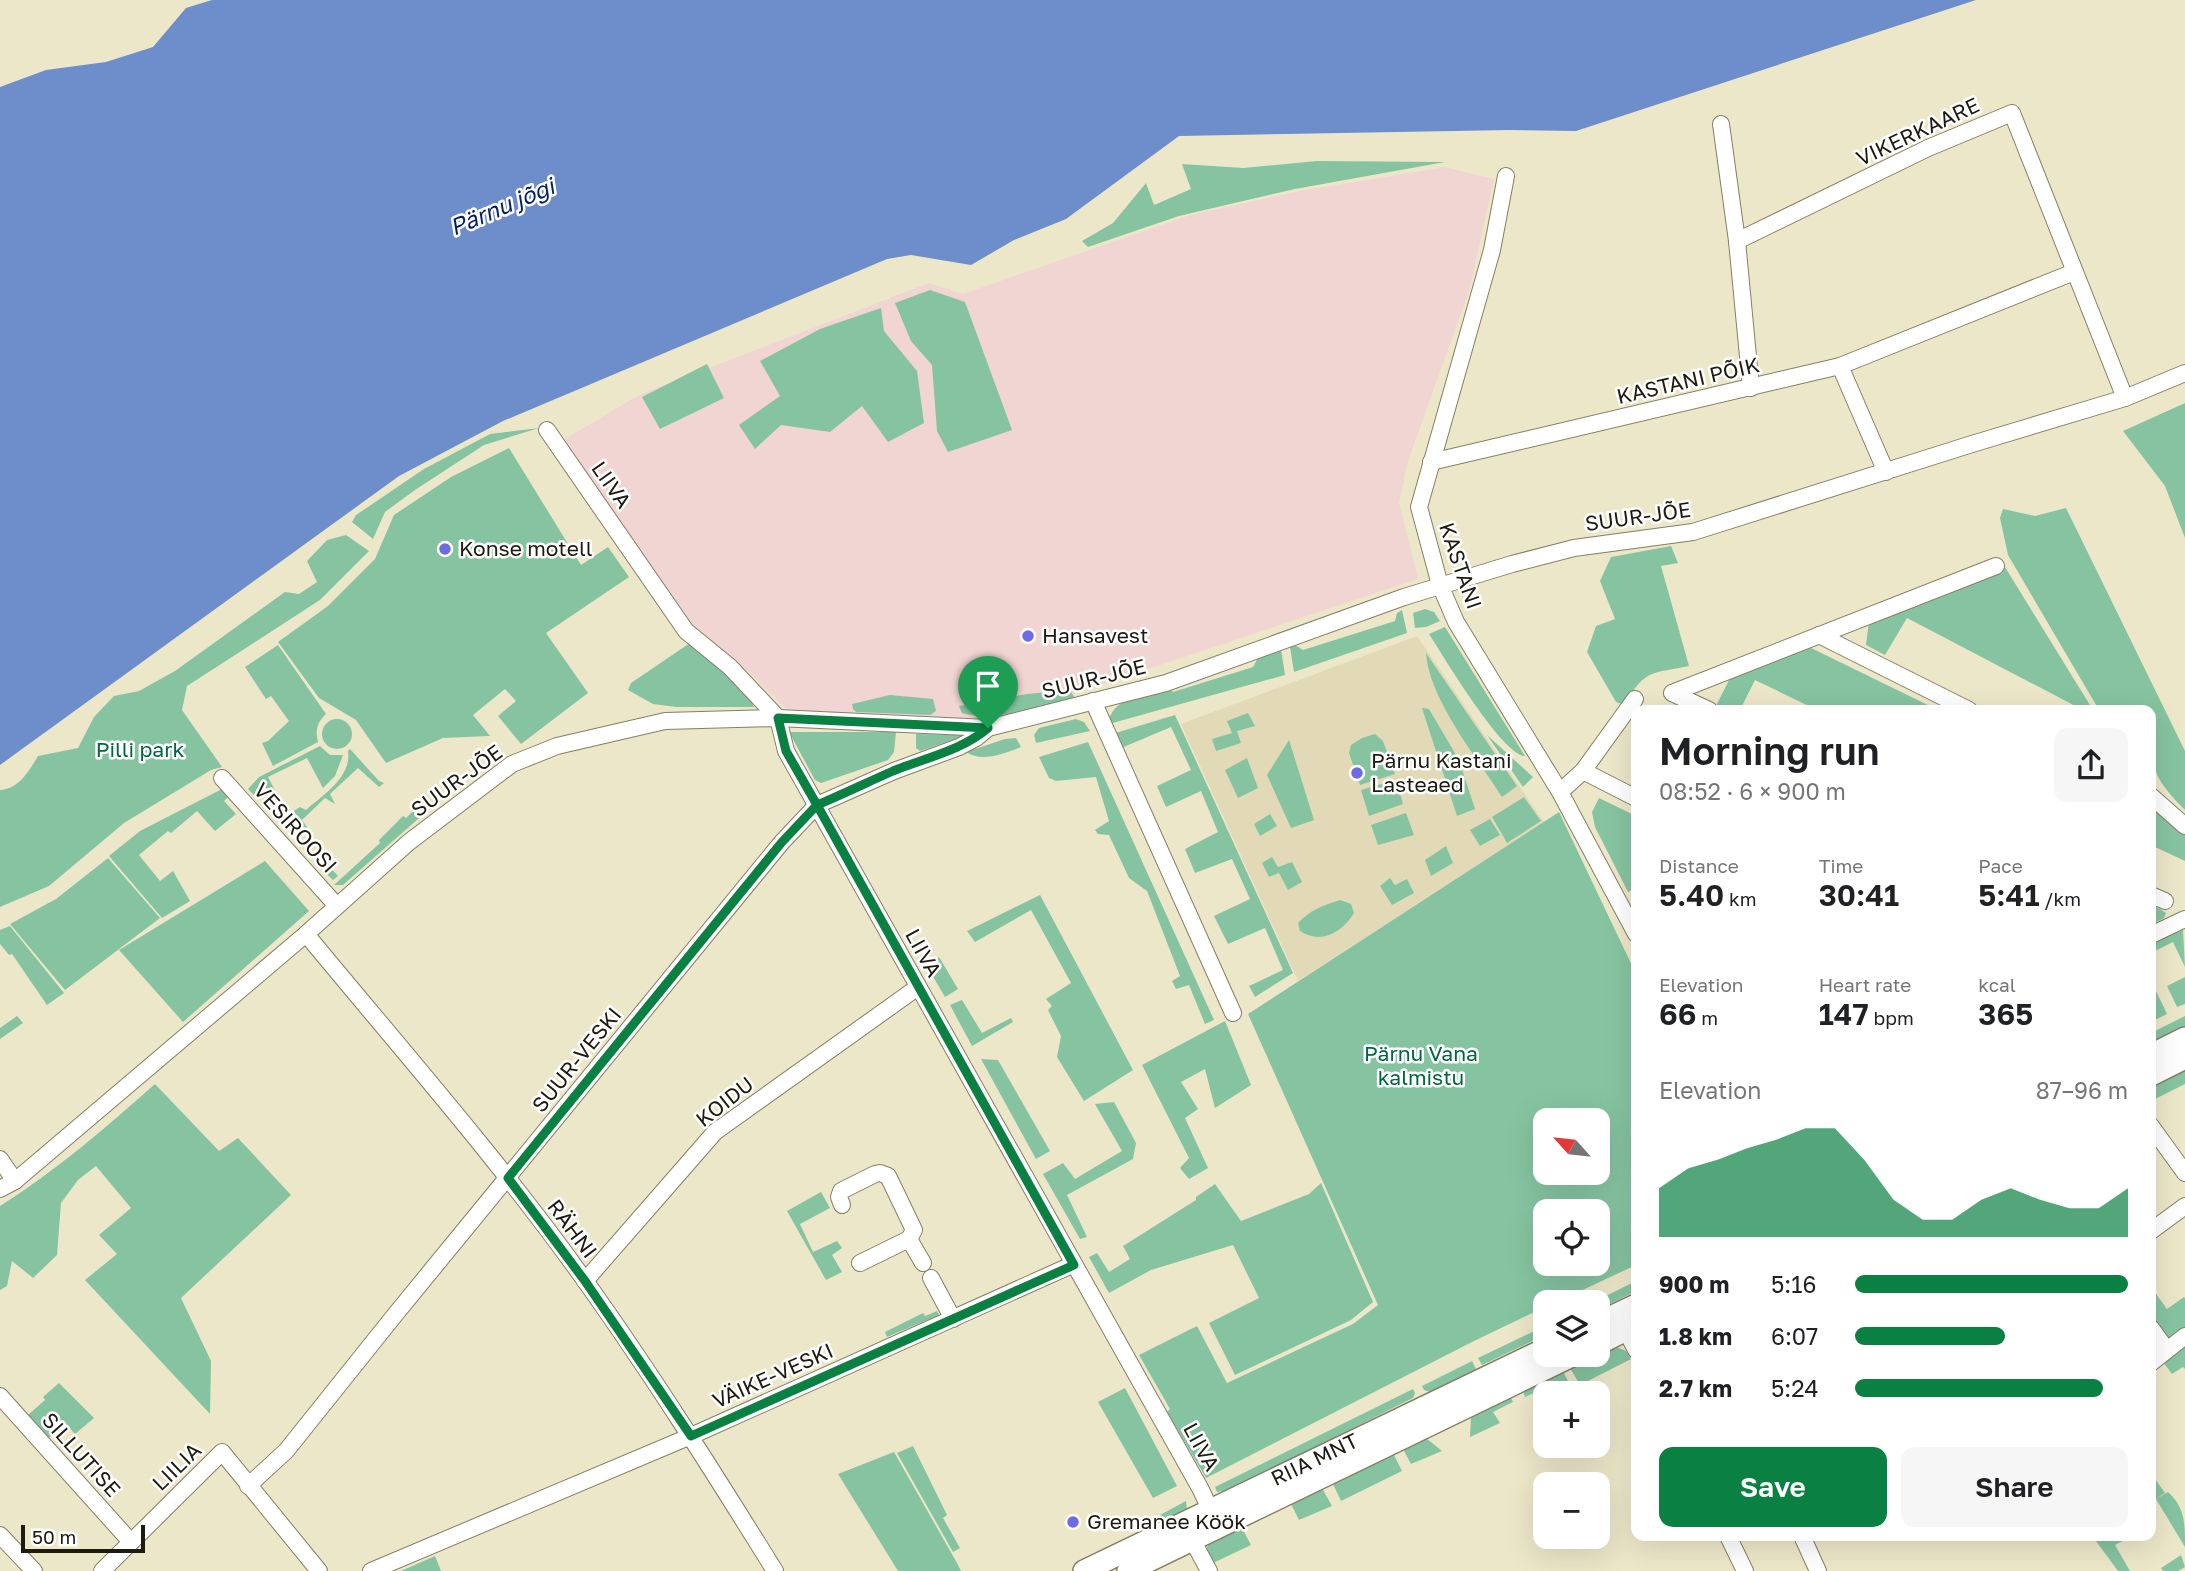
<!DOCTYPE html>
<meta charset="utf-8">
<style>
:root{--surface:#fff;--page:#f6f6f6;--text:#202124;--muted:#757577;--accent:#0b8043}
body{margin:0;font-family:"Golos Text",sans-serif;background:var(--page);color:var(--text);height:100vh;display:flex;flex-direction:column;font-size:26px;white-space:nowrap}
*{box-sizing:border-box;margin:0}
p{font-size:23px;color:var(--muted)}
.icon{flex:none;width:38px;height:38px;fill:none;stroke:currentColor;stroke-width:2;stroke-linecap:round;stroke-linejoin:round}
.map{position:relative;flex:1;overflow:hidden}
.panel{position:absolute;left:1631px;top:705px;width:525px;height:836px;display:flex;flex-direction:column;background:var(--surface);border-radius:14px;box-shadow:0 7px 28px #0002}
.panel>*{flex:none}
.needle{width:46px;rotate:297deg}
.tools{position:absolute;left:1533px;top:1108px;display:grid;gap:14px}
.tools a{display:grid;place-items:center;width:77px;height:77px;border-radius:14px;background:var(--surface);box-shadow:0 7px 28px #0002;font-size:35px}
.scale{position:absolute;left:21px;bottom:18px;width:124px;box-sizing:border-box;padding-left:7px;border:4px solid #1d1a10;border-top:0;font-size:19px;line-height:24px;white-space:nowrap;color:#1d1a10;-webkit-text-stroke:5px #fff;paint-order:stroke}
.pin{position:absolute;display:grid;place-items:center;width:60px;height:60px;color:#fff;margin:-72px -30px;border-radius:50% 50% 50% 0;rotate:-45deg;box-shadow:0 0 7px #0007}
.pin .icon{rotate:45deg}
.round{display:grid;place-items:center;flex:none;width:74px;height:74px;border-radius:14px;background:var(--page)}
.summary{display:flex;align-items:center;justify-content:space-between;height:119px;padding:0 28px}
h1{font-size:38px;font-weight:600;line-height:52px}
.figures{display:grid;grid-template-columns:repeat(3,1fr);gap:10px;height:119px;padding:7px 28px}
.figures div{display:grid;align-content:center}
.figures b{font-size:30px;font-weight:600}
.figures small{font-size:19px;font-weight:400}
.figures p{font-size:19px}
.chart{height:196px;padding:14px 28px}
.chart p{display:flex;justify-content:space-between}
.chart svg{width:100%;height:126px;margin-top:7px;fill:var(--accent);opacity:.7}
.cta{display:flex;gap:14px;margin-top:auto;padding:14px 28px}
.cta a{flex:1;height:80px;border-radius:14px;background:var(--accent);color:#fff;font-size:28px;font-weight:600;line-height:80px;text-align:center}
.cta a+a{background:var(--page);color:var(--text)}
ul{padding:0 28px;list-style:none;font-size:23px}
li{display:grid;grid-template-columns:112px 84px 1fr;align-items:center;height:52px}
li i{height:18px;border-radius:9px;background:var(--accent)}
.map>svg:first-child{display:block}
.built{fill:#e2dab6}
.industrial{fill:#f0d5d2}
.green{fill:#86c4a1;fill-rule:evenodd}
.water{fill:#6d8dcb}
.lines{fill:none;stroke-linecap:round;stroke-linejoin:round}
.minor-casing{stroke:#847f64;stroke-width:18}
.major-casing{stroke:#847f64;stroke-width:24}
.minor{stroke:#fff;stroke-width:16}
.major{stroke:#fff;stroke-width:21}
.route-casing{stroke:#fff;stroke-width:14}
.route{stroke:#0b8043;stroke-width:9}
.poi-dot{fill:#6f6be5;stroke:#fff;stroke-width:2.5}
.labels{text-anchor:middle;stroke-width:5;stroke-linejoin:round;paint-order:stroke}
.street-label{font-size:21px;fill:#1d1a10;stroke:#fff}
.poi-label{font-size:21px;fill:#1d1a10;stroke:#fff;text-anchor:start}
.park-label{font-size:21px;fill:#016740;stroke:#fff}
.water-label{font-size:23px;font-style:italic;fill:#031f67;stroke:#fff}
</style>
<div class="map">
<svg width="2185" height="1571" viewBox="0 0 2185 1571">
<rect width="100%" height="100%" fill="#ede7c9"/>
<path class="built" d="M1417 636 1544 822 1298 981 1181 724Z"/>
<path class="industrial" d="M1445 167 1494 179 1469 291 1408 461 1399 503 1418 579 1010 715 936 720 786 709 748 671 695 629 580 469 562 441 639 395 929 283 963 294 1190 215 1300 191Z"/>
<g class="green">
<path d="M1317 161 1445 162 1295 189 1179 216 1088 247 1082 241 1113 223 1146 183 1154 205 1191 189 1182 164 1243 168Z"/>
<path d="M930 290 965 302 1012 430 948 452 937 431 932 365 911 341 895 303Z"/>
<path d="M881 308 884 331 917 371 924 423 888 442 862 406 830 432 781 425 755 449 739 425 780 396 760 361 820 329Z"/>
<path d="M707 364 724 398 660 429 642 397Z"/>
<path d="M2185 403V538L2165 486 2123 431Z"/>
<path d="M539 428 484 445 415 490 385 512 373 539 352 522 356 515 424 469 490 434Z"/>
<path d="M509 448 581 565 608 547 629 577 546 633 588 693 521 744 498 716 516 701 505 689 473 715 490 736 443 738 386 763 356 720 319 698 278 642 328 606 375 559 394 515 451 477Z"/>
<path d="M2066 508 2185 751V810C2147 772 2151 762 2151 710H2099L2008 555 2000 518 2003 509 2035 516Z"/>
<path d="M346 535 369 551 320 600 187 686 182 710 222 767 211 770 124 823 49 886 0 907V790C19 789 29 771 38 756L78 748 94 717 114 696 139 691 175 671 285 592 299 594 317 582 307 561 327 540Z"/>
<path d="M1671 546 1678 563 1661 566 1689 666C1650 674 1646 669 1624 705L1616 702 1587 652 1596 626 1615 619 1600 581 1611 557Z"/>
<path d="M2005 567 2093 710H2083L1907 618 1885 655 1866 645 1869 621Z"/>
<path d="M1425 609 1434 612 1440 621 1426 627 1415 628 1413 613Z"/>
<path d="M1402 610 1407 633 1294 672 1290 647 1295 645 1303 650 1395 621 1397 613Z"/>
<path d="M1445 627 1525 756C1502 755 1444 657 1429 634Z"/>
<path d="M690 643 744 688 754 707H676L653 704 628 690 631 683Z"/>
<path d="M278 645 326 714C317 722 315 731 318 742L273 766 262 743 268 741 289 721 271 696 266 699 245 667Z"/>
<path d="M1805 645 1938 710H1817L1755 680 1740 710H1725L1716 706 1733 672Z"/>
<path d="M1281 649 1285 675 1109 724C1109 699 1145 694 1165 686L1173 692 1253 667 1259 656Z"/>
<path d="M1426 653 1517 786 1502 797C1477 758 1429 699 1426 653Z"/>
<path d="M1070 690 1075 698C1045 706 991 722 962 713L959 706 1027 694Z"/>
<path d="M890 695 933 699 936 711 930 715 856 712 853 709 852 704Z"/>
<path d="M1422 708 1429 709 1459 760 1475 809 1457 816Z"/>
<path d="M1248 713 1255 726 1237 731 1241 743 1216 751 1212 739 1232 733 1227 721Z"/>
<path d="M1175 715 1293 973 1255 997 1249 986 1283 970 1265 928 1228 944 1214 916 1250 899 1232 859 1195 873 1185 849 1218 832 1201 791 1166 807 1157 786 1191 770 1171 727 1119 749 1112 734Z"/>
<circle cx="337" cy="734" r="15"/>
<path d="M1076 719 1084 722 1090 731 1036 743 1034 735 1039 728Z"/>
<path d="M789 732H896L894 752 888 760 821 783 815 780Z"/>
<path d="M916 734 967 735 920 751 916 748Z"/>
<path d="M1375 734 1383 741 1395 774 1360 785 1349 753 1351 745 1362 738Z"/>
<path d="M1487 735 1533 777 1523 787Z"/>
<path d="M1016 738 1021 747C1005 753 982 763 966 752L1005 739Z"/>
<path d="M1289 740 1314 820 1291 828 1267 775Z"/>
<path d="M1088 742 1214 1020 1205 1024 1189 985 1176 989 1172 981 1180 976 1147 891 1129 878 1109 835 1098 834 1095 830 1109 821 1096 777 1056 781 1049 778 1039 757Z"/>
<path d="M320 746 330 755H343L335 776 323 788 307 758 268 777 282 804 264 786 254 795 248 789 259 777Z"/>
<path d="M350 749 379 781 384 783 379 787 358 768 330 794 335 804 325 798 302 820 309 830V836L291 816 292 812 300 807 306 810C323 795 352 777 348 751Z"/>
<path d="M1247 758 1258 788 1238 798 1225 770Z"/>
<path d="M1396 780 1403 804 1369 816 1361 790Z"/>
<path d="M222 789 229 796 224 801 236 814 215 831 197 811 171 833 168 831 139 855 160 881 173 871 190 901 162 918 109 856 140 831Z"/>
<path d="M1524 797 1541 821 1507 843 1492 817Z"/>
<path d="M1599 798 1636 816V888L1628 892 1595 827 1592 812Z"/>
<path d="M2151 800 2185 830V861L2151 845Z"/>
<path d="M419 805 426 812 343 885H334L380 843 379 840 403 816 406 818Z"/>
<path d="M1559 812 1636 974V1265L1557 1302H1545V1307L1472 1342 1206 1478 1167 1412 1170 1409 1139 1355 1197 1326 1227 1383 1353 1324 1378 1305 1248 1014ZM1598 1120V1172H1545V1120ZM1598 1211V1264H1545V1211Z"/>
<path d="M1406 813 1414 835 1378 845 1371 825Z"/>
<path d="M1270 814 1277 826 1260 836 1254 824Z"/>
<path d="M1490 819 1500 835 1480 846 1470 830Z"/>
<path d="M1446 846 1453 863 1431 876 1425 860Z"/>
<path d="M317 853 338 876 333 880 314 862Z"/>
<path d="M1272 857 1278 867 1292 862 1302 882 1288 890 1279 873 1269 877 1262 863Z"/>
<path d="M108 858 160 918 65 990 10 924 56 899Z"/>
<path d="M265 861 309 911 183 1022 119 950Z"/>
<path d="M1390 878 1395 885 1407 879 1414 893 1392 905 1380 886Z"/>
<path d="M1040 895 1133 1070 1084 1101 1057 1057 1061 1036 1048 1010 1052 1006 1046 999 1071 983 1031 910 975 942 967 931Z"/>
<path d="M1340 900 1351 904 1354 913C1342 932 1322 945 1300 931L1298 923C1310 910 1324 905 1340 900Z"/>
<path d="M2151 904 2166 913 2164 918 2151 925Z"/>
<path d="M10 926 64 993 47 1005 12 954 9 955 0 944V930Z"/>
<path d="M2183 930 2185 967 2173 942 2151 953V944Z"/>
<path d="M939 957 958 989 945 997 928 968Z"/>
<path d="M2185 977V1004L2177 1007 2167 986Z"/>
<path d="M2156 991 2167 1014 2151 1022V993Z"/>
<path d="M962 1000 982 1033 1011 1018 1013 1022 972 1046 950 1005Z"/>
<path d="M17 1016 23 1023 0 1039V1028Z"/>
<path d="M2185 1016V1027L2151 1043V1033Z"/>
<path d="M1225 1021 1251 1085 1215 1108 1205 1069 1181 1082 1198 1109 1185 1118 1208 1168 1189 1179 1180 1168 1189 1158 1142 1065Z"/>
<path d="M981 1059 998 1060 1050 1151 1036 1159Z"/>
<path d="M2185 1070V1084L2151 1101V1086Z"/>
<path d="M155 1084 219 1151 238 1138 291 1195 181 1298 211 1361 210 1414 85 1280 117 1254 99 1235 131 1208 96 1166 78 1180 61 1203 57 1255 33 1278 12 1261 7 1286 0 1290V1206C56 1171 105 1128 155 1084Z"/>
<path d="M1114 1102 1136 1143 1133 1159 1067 1195 1087 1237 1080 1239 1043 1174 1063 1163 1075 1179 1122 1151 1095 1104Z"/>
<path d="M1321 1183 1373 1302 1351 1320 1235 1375 1209 1323 1259 1298 1233 1245 1151 1270 1109 1293 1089 1257 1097 1253 1109 1272 1130 1259 1123 1246 1196 1200V1197L1215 1184 1241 1221 1309 1194Z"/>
<path d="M821 1192 830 1208 800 1224 813 1252 837 1241 842 1248 832 1255 842 1272 826 1280 787 1211Z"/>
<path d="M1636 1281V1291L1598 1310V1302H1594Z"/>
<path d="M2151 1287 2167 1309 2184 1297 2185 1298V1328L2170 1339 2164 1340 2151 1322Z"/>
<path d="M937 1311 939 1315 887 1337 885 1332 923 1313 925 1316Z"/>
<path d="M1545 1326V1335L1482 1365 1478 1358Z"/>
<path d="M1614 1346 1626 1351 1631 1359 1580 1385 1570 1368Z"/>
<path d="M2185 1346V1369L2183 1367 2172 1374 2163 1362Z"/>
<path d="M1472 1361 1476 1369 1430 1392 1424 1390 1422 1386Z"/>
<path d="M1563 1371 1572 1389 1564 1393H1545V1402L1540 1405 1534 1393 1525 1397 1523 1391Z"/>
<path d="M59 1383 94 1418 75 1434 64 1422 49 1438 28 1415 45 1400 43 1397Z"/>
<path d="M1125 1388 1177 1486 1153 1498 1098 1402Z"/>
<path d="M1413 1389 1415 1393 1413 1398 1229 1490 1217 1492 1215 1487Z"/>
<path d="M1510 1396 1513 1402 1493 1412 1500 1423 1470 1437 1471 1416Z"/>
<path d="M1426 1438 1442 1451 1411 1464 1403 1449Z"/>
<path d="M913 1446 947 1515 943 1518 960 1548 953 1552 897 1453Z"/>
<path d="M894 1452 957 1563 961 1571H898L838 1474Z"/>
<path d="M1393 1453 1402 1471 1341 1501 1333 1484Z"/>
<path d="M2151 1473 2165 1493 2151 1502Z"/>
<path d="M1322 1488 1332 1506 1299 1520 1291 1504Z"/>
<path d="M2168 1492C2185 1508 2185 1522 2185 1547L2156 1499Z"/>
<path d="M1186 1501 1187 1509 1162 1520 1160 1515Z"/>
<path d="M1242 1528 1251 1545 1211 1564 1206 1551 1208 1545Z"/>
<path d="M2119 1537H2130L2115 1545 2130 1571H2118L2093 1537Z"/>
<path d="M2181 1555 2185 1567 2178 1571H2163L2161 1568Z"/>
<path d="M435 1556 441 1571H401Z"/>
</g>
<path class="water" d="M212 0H1976L1576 131 1509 130 1179 136 1066 219 1014 240 971 265 911 255 887 259 503 421 399 476 0 765V87L46 70 106 62 153 47 186 8Z"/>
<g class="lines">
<g class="minor-casing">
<g id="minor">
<path d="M1721 124 1737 241 1751 388"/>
<path d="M1506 176 1492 250 1419 507 1440 585 1456 622 1560 792 1636 934"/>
<path d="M1737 241 1928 148 2012 113 2125 398"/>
<path d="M1840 366 1886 472"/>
<path d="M547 430 686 631 730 667 778 718 786 751 1200 1488 1211 1511V1521"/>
<path d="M1431 462 1840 366 2074 272"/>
<path d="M1819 635 1969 710"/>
<path d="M1093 701 1233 1013"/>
<path d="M1709 710 1672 693 1996 566"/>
<path d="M1583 771 1636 798"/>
<path d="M222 778 337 906"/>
<path d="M1560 792 1583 771 1635 699"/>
<path d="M2151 796 2185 826"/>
<path d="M2151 895 2165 901"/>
<path d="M306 934C400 1048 499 1160 586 1282 653 1376 714 1473 775 1571"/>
<path d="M2151 935 2185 919"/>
<path d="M2151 1126 2185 1173"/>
<path d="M0 1159 15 1181"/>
<path d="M0 1189 15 1181 306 934 409 842 512 764 557 746 665 721 778 718 988 728 1166 683 1404 597 1512 564 1574 548 1693 532 1972 444 2125 398 2185 373"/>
<path d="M842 1205 839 1197 841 1191 875 1174 880 1173 888 1176 914 1230 909 1239"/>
<path d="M2151 1231 2185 1206"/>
<path d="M860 1263 909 1239 923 1263"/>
<path d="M931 1278 953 1319"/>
<path d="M585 1281 715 1132 918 987"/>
<path d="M1621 1321 1636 1350"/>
<path d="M2151 1328 2167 1350"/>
<path d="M2151 1363 2185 1336"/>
<path d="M0 1396 131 1542"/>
<path d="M248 1486 286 1451 394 1316 782 842 817 805 894 771 959 747 976 738 988 728"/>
<path d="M1188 1532 1209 1571"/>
<path d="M0 1535 34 1571"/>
<path d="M1728 1536 1745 1571"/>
<path d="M1802 1536 1818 1571"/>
<path d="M102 1571 222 1452 319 1571"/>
<path d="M371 1571 691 1436 1074 1264"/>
</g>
</g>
<g class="major-casing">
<g id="major">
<path d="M2151 1055 2185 1038"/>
<path d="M2151 1075 2185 1058"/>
<path d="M1598 1323 1636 1305"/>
<path d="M1598 1344 1636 1325"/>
<path id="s1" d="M1084 1571 1545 1349"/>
<path d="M1128 1571 1576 1354"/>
</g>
</g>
<use href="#minor" class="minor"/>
<use href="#major" class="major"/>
</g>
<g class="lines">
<g class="route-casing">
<path id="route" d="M988 728 778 718 786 751 817 805 782 842 508 1178 585 1281 691 1436 1074 1265 817 805C843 794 868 782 893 771 925 758 961 751 988 728"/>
</g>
<use href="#route" class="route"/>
</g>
<g class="poi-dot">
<circle cx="445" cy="549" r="7"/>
<circle cx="1028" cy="636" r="7"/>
<circle cx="1357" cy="773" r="7"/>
<circle cx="1073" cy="1522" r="7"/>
</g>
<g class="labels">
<g class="street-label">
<text transform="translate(1918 132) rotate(-25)" y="7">VIKERKAARE</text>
<text transform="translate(1688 381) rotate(-13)" y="7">KASTANI PÕIK</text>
<text transform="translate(611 485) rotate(55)" y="7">LIIVA</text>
<text transform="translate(1638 517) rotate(-8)" y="7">SUUR-JÕE</text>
<text transform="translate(1460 566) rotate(71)" y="7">KASTANI</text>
<text transform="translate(1094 679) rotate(-14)" y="7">SUUR-JÕE</text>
<text transform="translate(457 781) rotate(-36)" y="7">SUUR-JÕE</text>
<text transform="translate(295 828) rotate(48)" y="7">VESIROOSI</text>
<text transform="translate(923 953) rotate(61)" y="7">LIIVA</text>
<text transform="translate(577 1060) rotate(-51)" y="7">SUUR-VESKI</text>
<text transform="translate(725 1102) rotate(-38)" y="7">KOIDU</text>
<text transform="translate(572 1229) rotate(53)" y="7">RÄHNI</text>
<text transform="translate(773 1376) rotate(-24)" y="7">VÄIKE-VESKI</text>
<text transform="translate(1201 1447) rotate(61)" y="7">LIIVA</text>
<text transform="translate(81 1455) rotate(48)" y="7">SILLUTISE</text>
<text dy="7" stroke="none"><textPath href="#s1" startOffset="256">RIIA MNT</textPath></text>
<text transform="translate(177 1467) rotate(-44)" y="7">LIILIA</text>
</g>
<g class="poi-label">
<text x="459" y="556">Konse motell</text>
<text x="1042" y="643">Hansavest</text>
<text x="1371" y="768">Pärnu Kastani<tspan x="1371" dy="24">Lasteaed</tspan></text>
<text x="1087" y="1529">Gremanee Köök</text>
</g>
<g class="park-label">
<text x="140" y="757">Pilli park</text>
<text x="1421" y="1061">Pärnu Vana<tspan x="1421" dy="24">kalmistu</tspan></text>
</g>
<g class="water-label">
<text transform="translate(502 207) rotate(-23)" y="8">Pärnu jõgi</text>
</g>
</g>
</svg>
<div class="tools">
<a><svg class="needle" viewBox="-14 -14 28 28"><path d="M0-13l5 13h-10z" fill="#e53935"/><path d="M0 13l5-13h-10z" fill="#757577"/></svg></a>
<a><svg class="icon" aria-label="locate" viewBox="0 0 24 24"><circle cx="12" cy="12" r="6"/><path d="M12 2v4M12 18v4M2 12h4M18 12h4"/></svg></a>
<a><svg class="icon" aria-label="layers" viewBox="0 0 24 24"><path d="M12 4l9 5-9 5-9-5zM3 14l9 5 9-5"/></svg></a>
<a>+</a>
<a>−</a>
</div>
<div class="scale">50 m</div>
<div class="pin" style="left:988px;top:728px;background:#1e9e55"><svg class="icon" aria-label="arrive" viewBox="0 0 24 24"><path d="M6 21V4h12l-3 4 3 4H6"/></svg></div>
<section class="panel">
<div class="summary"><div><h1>Morning run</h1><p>08:52 · 6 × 900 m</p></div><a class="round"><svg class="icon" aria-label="share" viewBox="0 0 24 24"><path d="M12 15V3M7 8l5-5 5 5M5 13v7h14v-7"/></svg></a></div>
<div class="figures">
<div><p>Distance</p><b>5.40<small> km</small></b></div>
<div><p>Time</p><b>30:41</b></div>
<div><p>Pace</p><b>5:41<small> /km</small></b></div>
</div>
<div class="figures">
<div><p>Elevation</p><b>66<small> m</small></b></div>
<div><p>Heart rate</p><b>147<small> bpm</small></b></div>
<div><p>kcal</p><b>365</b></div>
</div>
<div class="chart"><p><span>Elevation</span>87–96 m</p>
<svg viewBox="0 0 160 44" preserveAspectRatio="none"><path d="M0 44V27L10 20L20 17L30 13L40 10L50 6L60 6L70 17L80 31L90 38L100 38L110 31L120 27L130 31L140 34L150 34L160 27V44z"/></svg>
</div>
<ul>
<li><b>900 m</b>5:16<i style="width:100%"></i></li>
<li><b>1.8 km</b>6:07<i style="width:55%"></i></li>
<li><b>2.7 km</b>5:24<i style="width:91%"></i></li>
</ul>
<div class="cta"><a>Save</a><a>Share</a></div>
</section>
</div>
